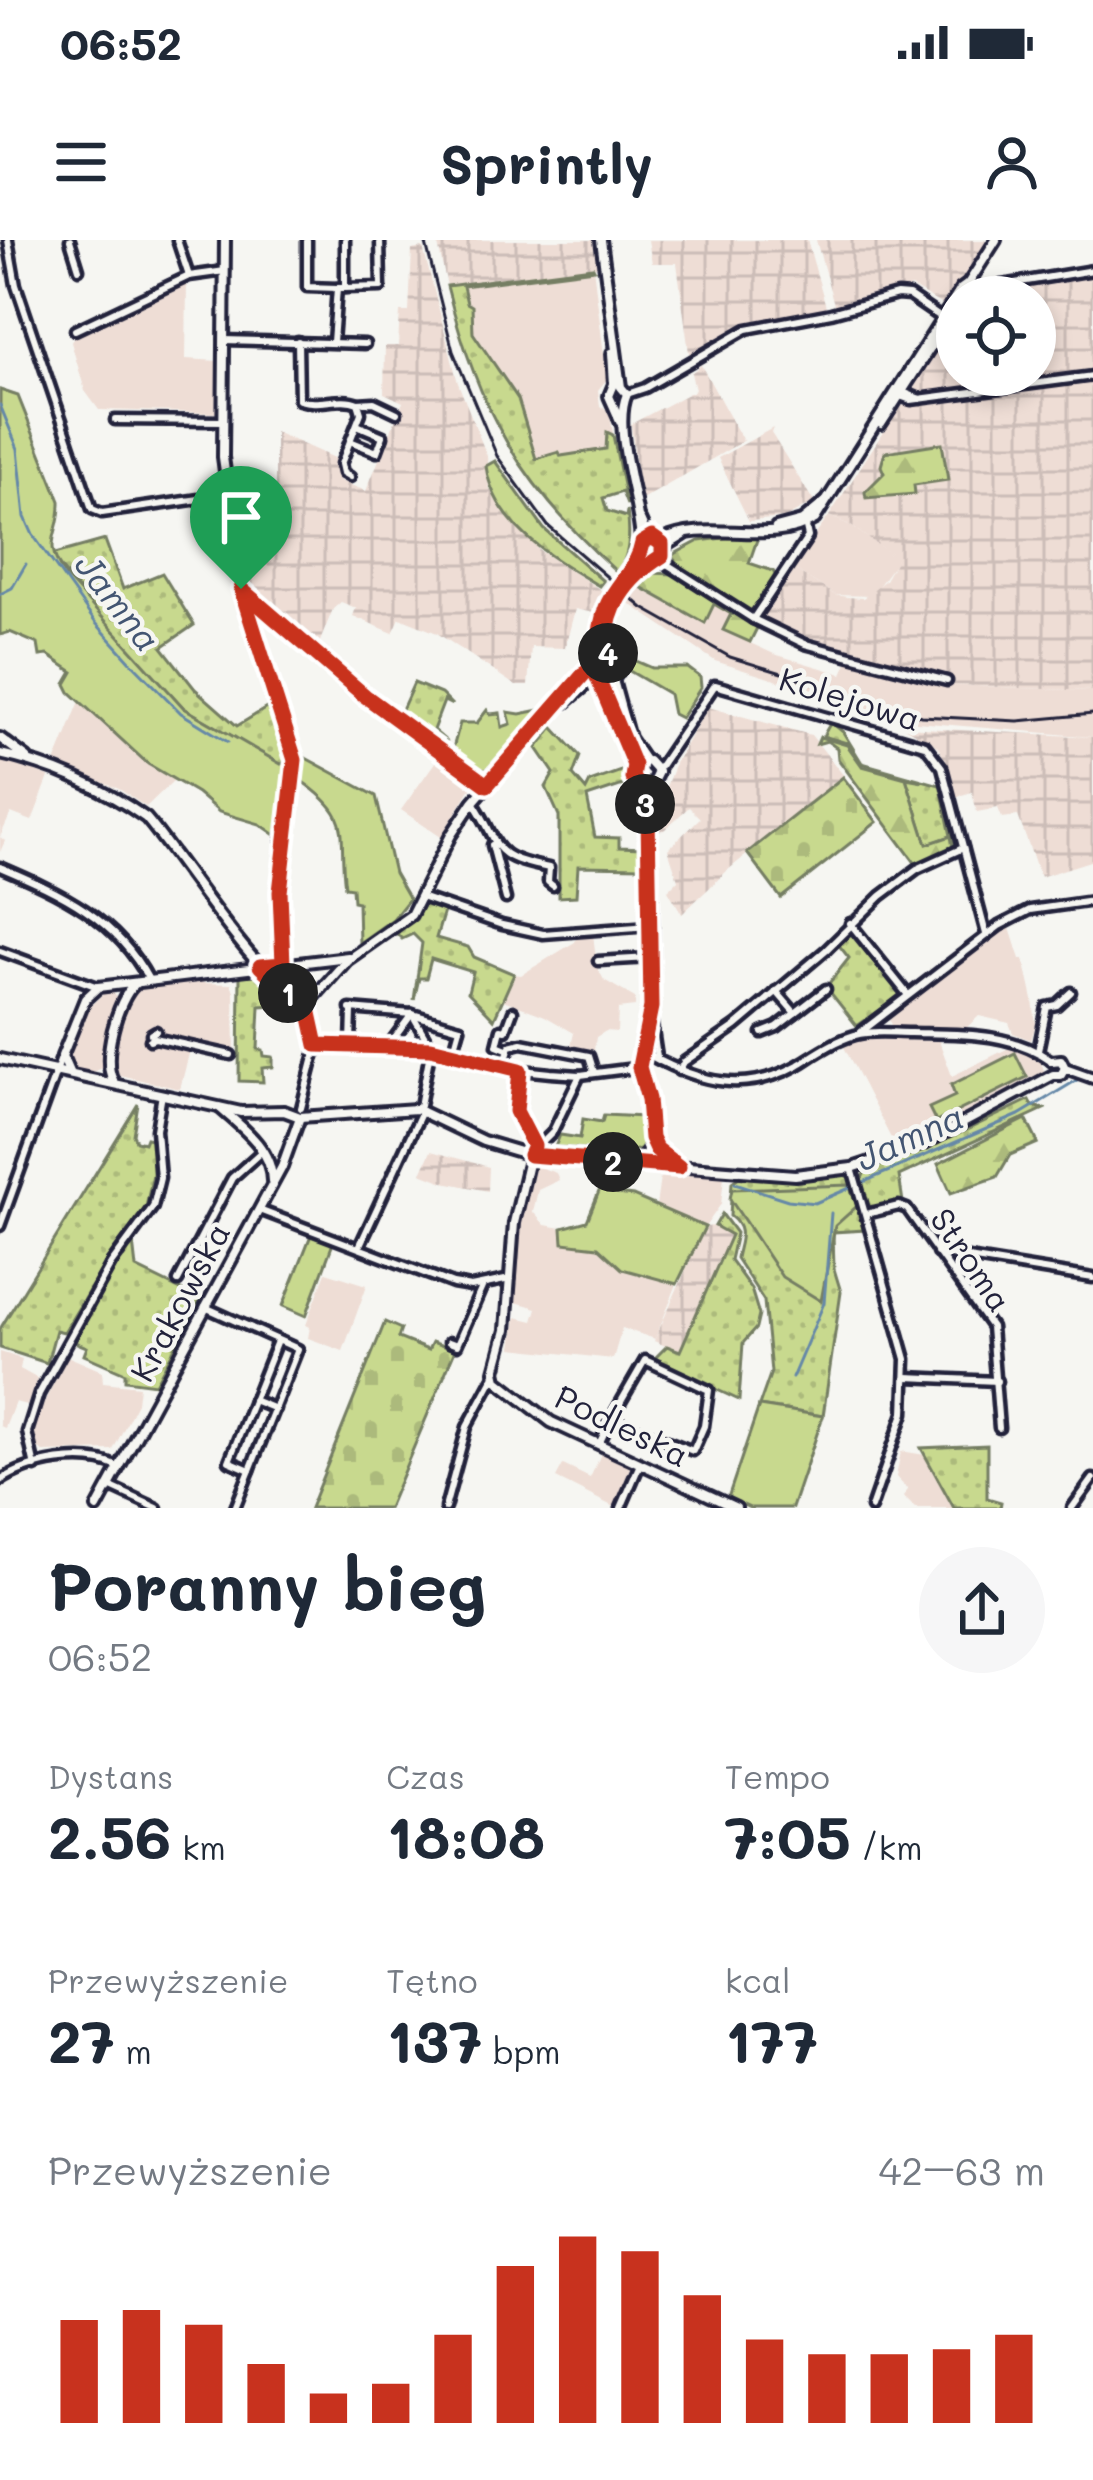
<!DOCTYPE html>
<html lang="pl">
<meta charset="utf-8">
<style>
:root{--surface:#fff;--page:#f6f6f7;--text:#1f2937;--muted:#747a83;--accent:#c8321e}
body{margin:0;font-family:Mali,sans-serif;background:var(--page);color:var(--text);height:100vh;display:flex;flex-direction:column;font-size:45px;white-space:nowrap}
*{box-sizing:border-box;margin:0}
p{font-size:39px;color:var(--muted)}
.icon{flex:none;width:66px;height:66px;fill:none;stroke:currentColor;stroke-width:2;stroke-linecap:round;stroke-linejoin:round}
.map{position:relative;height:1268px;overflow:hidden}
.drawer{display:flex;flex-direction:column;background:var(--surface);flex:1}
.drawer>*{flex:none}
.controls{position:absolute;left:936px;top:36px;display:grid;gap:24px}
.controls a{display:grid;place-items:center;width:120px;height:120px;border-radius:50%;background:var(--surface);box-shadow:0 6px 18px #0003;font-size:60px}
.pin{position:absolute;display:grid;place-items:center;width:102px;height:102px;color:#fff;margin:-123px -51px;border-radius:50% 50% 50% 0;rotate:-45deg;box-shadow:0 0 12px #0007}
.pin .icon{rotate:45deg}
.km{position:absolute;width:60px;height:60px;margin:-30px;border-radius:50%;background:#222;color:#fff;font-size:33px;line-height:60px;text-align:center}
.round{display:grid;place-items:center;flex:none;width:126px;height:126px;border-radius:63px;background:var(--page)}
.head{display:flex;align-items:center;justify-content:space-between;height:204px;padding:0 48px}
h1{font-size:66px;font-weight:700;line-height:90px}
.stats{display:grid;grid-template-columns:repeat(3,1fr);gap:18px;height:204px;padding:12px 48px}
.stats div{display:grid;align-content:center}
.stats b{font-size:60px;font-weight:700}
.stats small{font-size:33px;font-weight:400}
.stats p{font-size:33px}
.chart{height:336px;padding:24px 48px}
.chart p{display:flex;justify-content:space-between}
.chart svg{width:100%;height:216px;margin-top:12px;stroke:var(--accent);stroke-width:6}
.status{display:flex;justify-content:space-between;align-items:center;height:84px;padding:0 60px;background:var(--surface);direction:ltr}
.status svg{height:33px;fill:currentColor}
header{display:flex;justify-content:space-between;align-items:center;height:156px;padding:0 48px;background:var(--surface);font-size:54px;font-weight:700}
.map>svg:first-child{display:block}
.built{fill:#eeddd5}
.industrial{fill:url(#industrial-grid)}
.grass{fill:url(#grass-dots);stroke:#757e64;stroke-width:3}
.forest{fill:url(#forest-firs);stroke:#757e64;stroke-width:3}
.cemetery{fill:url(#cemetery-stones);stroke:#757e64;stroke-width:3}
.green{fill:#c8d98e;stroke:#757e64;stroke-width:3}
.lines{fill:none;stroke-linecap:round;stroke-linejoin:round}
.stream{stroke:#6588a8;stroke-width:3}
.street-casing{stroke:#22223b;stroke-width:15}
.secondary-casing{stroke:#22223b;stroke-width:16}
.street{stroke:#f6f6f2;stroke-width:6}
.secondary{stroke:#f6f6f2;stroke-width:8}
.rail{stroke:#22223b;stroke-width:3}
.route-casing{stroke:#fff;stroke-width:24}
.route{stroke:#c8321e;stroke-width:15}
.labels{text-anchor:middle;stroke-width:9;stroke-linejoin:round;paint-order:stroke}
.street-label{font-size:33px;fill:#22223b;stroke:#f6f6f2}
.water-label{font-size:36px;font-style:italic;fill:#435572;stroke:#f6f6f2}
</style>
<div class="status"><b>06:52</b><svg viewBox="0 0 49 12"><path d="M0 12V9h3v3zM5 12V6h3v6zM10 12V3h3v9zM15 12V0h3v12zM26 1h20v11H26zM47 4h2v5h-2z"/></svg></div>
<header><svg class="icon" aria-label="menu" viewBox="0 0 24 24"><path d="M4 6h16M4 12h16M4 18h16"/></svg>Sprintly<svg class="icon" aria-label="person" viewBox="0 0 24 24"><circle cx="12" cy="8" r="4"/><path d="M4 21q1-7 8-7t8 7"/></svg></header>
<div class="map">
<svg width="1093" height="1268" viewBox="0 0 1093 1268">
<defs>
<pattern id="industrial-grid" width="8" height="8" patternUnits="userSpaceOnUse" patternTransform="scale(3)"><rect width="8" height="8" fill="#eeddd5"/><path d="M0 4h8M4 0v8" fill="none" stroke="#ccbdb8"/></pattern>
<pattern id="grass-dots" width="8" height="8" patternUnits="userSpaceOnUse" patternTransform="scale(3)"><rect width="8" height="8" fill="#c8d98e"/><path d="M2 2h.1M6 6h.1" fill="none" stroke="#acba7b" stroke-width="1.8" stroke-linecap="round"/></pattern>
<pattern id="forest-firs" width="22" height="20" patternUnits="userSpaceOnUse" patternTransform="scale(3)"><rect width="22" height="20" fill="#c8d98e"/><path d="M5 1l3.5 6h-7zM16 11l3.5 6h-7z" fill="#acba7b"/></pattern>
<pattern id="cemetery-stones" width="16" height="16" patternUnits="userSpaceOnUse" patternTransform="scale(3)"><rect width="16" height="16" fill="#c8d98e"/><path d="M2 7V4a2 2 0 0 1 4 0v3zM10 15v-3a2 2 0 0 1 4 0v3z" fill="#acba7b"/></pattern>
</defs>
<rect width="100%" height="100%" fill="#f6f6f2"/>
<filter id="ink" filterUnits="userSpaceOnUse"><feTurbulence type="fractalNoise" baseFrequency=".00833" numOctaves="2"/><feDisplacementMap in="SourceGraphic" scale="24" xChannelSelector="R" yChannelSelector="G"/><feConvolveMatrix kernelMatrix="1 2 1 2 8 2 1 2 1" color-interpolation-filters="sRGB"/></filter>
<g filter="url(#ink)">
<g class="built">
<path d="M593 27 607 139 598 150 600 166 609 171 616 209 536 220 461 79 455 45Z"/>
<path d="M187 42 186 119 218 121 217 173 99 170 85 151 71 102 74 96Z"/>
<path d="M829 276 851 286 898 319 871 356 835 355 792 328Z"/>
<path d="M638 346 705 383 714 364 731 374 724 391 774 414 842 434 849 418 952 445 1093 451V497L905 481 715 421 627 362Z"/>
<path d="M80 461 148 524 174 540 146 567 119 549 55 523Z"/>
<path d="M438 518 474 543 441 597 401 570Z"/>
<path d="M5 520 49 537 32 581 11 573 0 597 5 601 0 612V522Z"/>
<path d="M1009 685 1020 719H1024L1033 760 1036 784 1031 800 1013 793 1009 783 979 776 965 789 891 786 889 778Z"/>
<path d="M578 694H593L597 727 604 740 635 758V767L618 769 617 792 606 791 596 797 594 810 571 806 574 793 545 776 503 760 514 734 521 735 575 702Z"/>
<path d="M199 739 203 743 231 744 234 751 235 817 190 810 180 849 115 834 112 828 128 757 134 748Z"/>
<path d="M105 752H113L118 760 102 827 94 832 75 829 67 815 82 774Z"/>
<path d="M861 799 939 801 952 836 1011 807 1040 819 1044 831 1037 839 956 883 896 908 844 807Z"/>
<path d="M536 926 556 933 559 940 538 950 533 972 545 985 562 988 563 1003 598 1007 622 1029 677 1044 655 1099 622 1088 613 1119 512 1108 516 1077 533 1081 537 1068 512 1061 520 969 531 927Z"/>
<path d="M661 931 724 936 721 964 705 987 656 966Z"/>
<path d="M326 1032 367 1045 343 1111 308 1098 310 1087 306 1085Z"/>
<path d="M0 1112 22 1119 20 1129 38 1139 27 1165 15 1162 5 1188 0 1186Z"/>
<path d="M67 1116 102 1131 103 1142 139 1146 137 1163 113 1210 43 1212 31 1203 32 1187Z"/>
<path d="M901 1211 925 1215 954 1268H915L903 1256 908 1250 896 1237Z"/>
<path d="M601 1214 631 1225 616 1268 556 1238 563 1225 590 1238Z"/>
</g>
<g class="industrial">
<path d="M437 0H594L598 26 447 46Z"/>
<path d="M648 0H807L827 70 747 84 693 118 689 113 677 23H652Z"/>
<path d="M816 0H988L946 67 911 47 835 68Z"/>
<path d="M423 8 458 143 487 216 489 248 539 310 607 354 598 374 575 369 565 408 531 407 528 446H516L437 393 400 378 393 393 353 376 356 368 341 362 333 369 317 409 250 351 241 300 265 297 275 268V192L336 219 334 227 340 241 366 251 403 162 384 153 385 106H398L400 72H409L412 10Z"/>
<path d="M1093 27V133L924 156 914 150 915 141 957 77V135H1035V57H970L982 44Z"/>
<path d="M701 125 743 201 640 261 631 184 695 150 691 133Z"/>
<path d="M1093 142V451L952 445 809 405 760 382 792 328 835 355 847 357 863 358 885 340 897 319 851 286 829 276 900 166Z"/>
<path d="M773 188 771 193 814 262 785 278 749 281 718 218Z"/>
<path d="M708 467 811 495 844 536 728 630 682 674 668 650 678 640 668 609 700 578 689 567 664 590 655 591 658 567 676 521Z"/>
<path d="M904 487 1093 497V620L1040 637 1018 576 1002 578 998 568 977 572 972 552 955 557 946 521 937 506Z"/>
<path d="M431 911 489 927 488 951 444 942 421 933Z"/>
<path d="M715 986 731 994 680 1112 654 1101 705 987Z"/>
</g>
<g class="grass">
<path d="M593 27 594 29 463 46 467 63 472 66 473 93 518 159 536 219 559 212 561 216 606 209 607 192 613 195 627 265 622 252 603 258 607 271 626 277 627 271C630 291 631 316 617 332 521 246 478 171 447 46Z"/>
<path d="M105 300 123 349 162 333 194 385 162 407 195 449 237 486 273 464 289 521 281 525 184 468 101 379 51 315Z"/>
<path d="M414 443 441 454 452 465 444 461 433 490 446 501 441 504 400 474Z"/>
<path d="M831 482 843 492 862 523 940 545 943 551 955 606 941 548 951 596 927 605 906 538 923 541 861 523 847 503 823 496Z"/>
<path d="M553 487 580 516 573 535 586 550 590 542 624 530 629 543 587 557 595 597 619 598V607L643 608V627L578 626 576 656 559 657V576L546 547 554 533 537 508Z"/>
<path d="M425 663 444 671 436 698 468 707 474 717 514 734 494 779 468 752 473 732 431 719 426 738H419L414 760 422 703 413 694 402 699 397 694Z"/>
<path d="M850 690 902 755 857 786 826 747 849 718 838 704Z"/>
<path d="M257 732 293 764 260 766 258 809 263 810 264 816 273 817V827L262 828 263 842 239 841 240 734Z"/>
<path d="M1029 860 1032 866 1044 869 899 936 903 962 873 969 868 967 861 940 866 930 933 906Z"/>
<path d="M138 864 133 895 136 901 144 903 146 898 152 899 153 934 146 967 108 1019 64 1092 56 1090 47 1123 0 1108V1089Z"/>
<path d="M844 935 850 938 865 990 833 992 834 1029 841 1052 823 1176 759 1166 771 1132 764 1061 736 1018C739 1001 747 989 730 976L732 942 739 937 800 940Z"/>
<path d="M722 974 736 993 730 1020 751 1049 759 1075 756 1088 743 1103 739 1160 653 1120 667 1106 680 1111 731 995 715 986Z"/>
<path d="M133 1002 136 1028 201 1060 155 1144 125 1140V1133L84 1115 87 1107 72 1101 120 1015 124 1017Z"/>
<path d="M987 1205V1258L1001 1262 1000 1268H954L921 1208Z"/>
</g>
<g class="forest">
<path d="M942 203 948 240 914 245 915 254 866 258 865 252 884 233 881 226 885 212Z"/>
<path d="M495 221 544 289 603 341 599 346C552 318 494 285 486 226Z"/>
<path d="M739 296 758 297 749 323 773 331 777 338 752 374 688 335 671 316 699 301Z"/>
<path d="M651 333 674 334 759 384 750 402 723 390 731 374 714 364 705 383 639 346Z"/>
<path d="M820 497 847 505 862 526 906 538 927 604 951 596 953 608 916 624 838 519 837 508 827 501 817 504Z"/>
<path d="M1026 879 1038 903 1010 915 997 937 951 953 938 924Z"/>
</g>
<g class="cemetery">
<path d="M843 537 877 582 781 658 747 613Z"/>
<path d="M385 1082 401 1089 398 1098 428 1110 432 1102 455 1110 388 1268H310Z"/>
</g>
<g class="green">
<path d="M0 150 18 156 60 261C61 298 40 299 66 337L184 468 281 524 289 521 277 596 260 584 219 572 197 553 148 524 70 452 66 444 73 432 48 415 40 416 38 404 10 392 0 395Z"/>
<path d="M622 415 652 428H688L700 437 701 447 681 478 673 474 669 454 626 429Z"/>
<path d="M545 469 488 529 478 531 452 512 460 483H477L487 470 490 474 500 473 502 487 511 484 508 472 520 474Z"/>
<path d="M304 517 376 556 394 633 409 659 393 679 359 703 358 662 353 661 352 648 345 647C337 592 357 579 300 540Z"/>
<path d="M1015 813 1027 837 936 882 929 868 955 856 951 845Z"/>
<path d="M604 875 644 877 646 907 627 913 555 907 560 895 580 898 583 879 602 882Z"/>
<path d="M604 939 617 954 633 956 705 987 677 1044 622 1029 598 1007 563 1003 562 988 587 981Z"/>
<path d="M849 945 857 966 835 986 821 1061 782 1037 730 959 732 949Z"/>
<path d="M311 995 333 1003 306 1076 283 1066Z"/>
<path d="M759 1166 823 1176 792 1268H750L728 1258Z"/>
</g>
<g class="lines">
<g class="stream">
<path d="M0 165 18 209 25 277 33 295 95 382 131 422 181 473 228 502"/>
<path d="M0 354 12 348 26 324"/>
<path d="M735 943 788 960 815 963 1019 875 1082 837"/>
<path d="M792 1138 824 1063 831 973"/>
</g>
<g class="street-casing">
<g id="street">
<path d="M8 0 16 45 92 269 102 273 227 255"/>
<path d="M70 0 79 29"/>
<path d="M177 0 189 36"/>
<path d="M307 0V47L337 48"/>
<path d="M968 44 984 48 1093 30"/>
<path d="M345 48 381 47 380 0"/>
<path d="M75 90 189 36 225 31"/>
<path d="M224 100 365 104"/>
<path d="M298 101 299 160C319 167 340 155 358 163L361 173 341 224 343 233 350 237"/>
<path d="M333 102 337 48H345V0"/>
<path d="M627 154 645 148 747 89 831 73 897 55 909 56 944 80"/>
<path d="M920 159 898 150 900 156 911 160 1093 136"/>
<path d="M358 163 374 162 397 173"/>
<path d="M115 180 223 181"/>
<path d="M350 201 377 212 383 196 357 185"/>
<path d="M659 319 753 379 808 297 805 283"/>
<path d="M242 354 295 520 283 594 280 658 283 724"/>
<path d="M753 379 805 404 947 441"/>
<path d="M658 529 715 445 925 505 942 527 986 694"/>
<path d="M473 562C503 606 486 616 549 628L548 642 553 646"/>
<path d="M492 605 506 659"/>
<path d="M0 627C61 653 116 678 149 740"/>
<path d="M421 657 502 685 543 694 650 686"/>
<path d="M850 683 908 755"/>
<path d="M0 711 98 747"/>
<path d="M598 721 650 718"/>
<path d="M776 751 795 773 826 749"/>
<path d="M350 769 412 774 460 788"/>
<path d="M412 774 431 807 420 866"/>
<path d="M651 777 657 817"/>
<path d="M861 792 999 686 1030 670 1093 661"/>
<path d="M762 793 777 787 795 773"/>
<path d="M151 794 156 791"/>
<path d="M150 800 155 798 231 815"/>
<path d="M351 803 352 771"/>
<path d="M317 805 431 807 503 828 551 833 580 835 635 828"/>
<path d="M389 805 412 774"/>
<path d="M507 809 497 805 501 789 506 790 513 771"/>
<path d="M1038 811 1047 767 1057 765 1071 752"/>
<path d="M453 813 460 788"/>
<path d="M642 819 651 816C700 843 746 854 798 825 816 814 834 801 855 795 872 790 892 793 910 793 959 794 1010 791 1052 821"/>
<path d="M503 828 510 806 522 803 589 816 594 832"/>
<path d="M520 830 516 871 534 906"/>
<path d="M679 831 684 822 736 786 826 710 881 656 917 629 963 608"/>
<path d="M301 868 317 805 308 764"/>
<path d="M530 915 552 893 580 835"/>
<path d="M852 928 906 1119 904 1173 871 1268"/>
<path d="M259 970 453 1044 471 1047 510 1039"/>
<path d="M866 974 899 966 907 969 991 1087 999 1188"/>
<path d="M0 986 61 818"/>
<path d="M359 1007 422 871"/>
<path d="M937 1013 1093 1038"/>
<path d="M178 1041 232 938 262 911"/>
<path d="M205 1067 298 1109 235 1268"/>
<path d="M449 1102 457 1105 483 1045"/>
<path d="M907 1137 997 1141"/>
<path d="M253 1160 275 1169"/>
<path d="M599 1204 611 1179 645 1120 709 1150 704 1186 693 1211 611 1179"/>
<path d="M35 1227 27 1192 39 1154 111 1024 153 967 160 938 156 890 162 854"/>
<path d="M250 1230 229 1221 277 1101"/>
<path d="M0 1241C30 1221 86 1211 118 1227"/>
<path d="M109 1246 157 1268"/>
<path d="M445 1268 467 1187 495 1135"/>
<path d="M621 1268 640 1224"/>
<path d="M1072 1268 1093 1239"/>
</g>
</g>
<g class="secondary-casing">
<g id="secondary">
<path d="M225 0 223 217 241 349 365 456 487 545"/>
<path d="M968 44 996 0"/>
<path d="M612 113 614 144 609 156 621 183"/>
<path d="M881 184 957 66"/>
<path d="M640 280 648 298"/>
<path d="M776 288 802 281 825 262"/>
<path d="M660 301C710 277 768 308 815 279L961 49 968 44"/>
<path d="M609 415C603 381 624 328 659 319L663 308 684 295"/>
<path d="M609 415 616 417 621 428 613 440"/>
<path d="M600 417C599 397 600 379 609 361 618 343 641 326 641 304 641 263 611 191 627 154L621 147 601 0"/>
<path d="M601 440 634 525 632 538 641 547 646 568"/>
<path d="M613 440 629 498 644 520"/>
<path d="M566 462 597 436"/>
<path d="M0 498 27 518"/>
<path d="M0 514C51 525 104 548 146 578 180 617 265 753 308 764L347 720 411 675 451 595 473 562 597 420 609 415"/>
<path d="M634 525 648 521 658 532 651 546 648 575C651 639 655 707 651 770 649 791 636 814 640 834 644 860 665 900 639 921"/>
<path d="M0 819 241 872 284 871 300 877 416 869 483 901 530 915 795 935 852 928 924 904 1053 835H1061L1065 828"/>
<path d="M1052 821 1061 820 1065 828 1093 838"/>
<path d="M69 832 62 816 85 759 98 747 348 717"/>
<path d="M113 840C101 820 117 759 135 744"/>
<path d="M220 868C242 887 272 909 272 941"/>
<path d="M648 912 658 909 677 926"/>
<path d="M530 915 514 983 506 1090 495 1131 497 1140 551 1182 736 1268"/>
<path d="M97 1268 282 927 300 877"/>
</g>
</g>
<use href="#street" class="street"/>
<use href="#secondary" class="secondary"/>
<path class="rail" d="M425 0 453 111 497 216 548 286 643 368 730 417 921 476 1018 481 1093 474"/>
</g>
</g>
<g class="lines" filter="url(#ink)">
<g class="route-casing">
<path id="route" d="M241 349 295 520 280 652 283 724 260 726 298 762 308 764 317 805 431 808 520 830 516 871 534 906 530 915 679 927 656 909 651 898 648 859 639 827 651 767 648 575 640 547 632 538 634 525 594 430C600 408 598 384 608 363 619 341 638 327 642 303L652 297 662 304V316C628 337 601 370 608 415 604 415 601 416 597 419L487 545 365 456 241 349"/>
</g>
<use href="#route" class="route"/>
</g>
<g class="labels">
<g class="street-label">
<text transform="translate(850 459) rotate(17)" y="12">Kolejowa</text>
<text transform="translate(971 1020) rotate(56)" y="12">Stroma</text>
<text transform="translate(180 1062) rotate(-62)" y="12">Krakowska</text>
<text transform="translate(622 1186) rotate(26)" y="12">Podleska</text>
</g>
<g class="water-label">
<text transform="translate(118 362) rotate(52)" y="13">Jamna</text>
<text transform="translate(910 897) rotate(-24)" y="13">Jamna</text>
</g>
</g>
</svg>
<div class="controls">
<a><svg class="icon" aria-label="locate" viewBox="0 0 24 24"><circle cx="12" cy="12" r="6"/><path d="M12 2v4M12 18v4M2 12h4M18 12h4"/></svg></a>
</div>
<div class="pin" style="left:241px;top:349px;background:#1e9e55"><svg class="icon" aria-label="arrive" viewBox="0 0 24 24"><path d="M6 21V4h12l-3 4 3 4H6"/></svg></div>
<b class="km" style="left:288px;top:753px">1</b>
<b class="km" style="left:613px;top:922px">2</b>
<b class="km" style="left:645px;top:564px">3</b>
<b class="km" style="left:608px;top:413px">4</b>
</div>
<section class="drawer">
<div class="head"><div><h1>Poranny bieg</h1><p>06:52</p></div><a class="round"><svg class="icon" aria-label="share" viewBox="0 0 24 24"><path d="M12 15V3M7 8l5-5 5 5M5 13v7h14v-7"/></svg></a></div>
<div class="stats">
<div><p>Dystans</p><b>2.56<small> km</small></b></div>
<div><p>Czas</p><b>18:08</b></div>
<div><p>Tempo</p><b>7:05<small> /km</small></b></div>
</div>
<div class="stats">
<div><p>Przewyższenie</p><b>27<small> m</small></b></div>
<div><p>Tętno</p><b>137<small> bpm</small></b></div>
<div><p>kcal</p><b>177</b></div>
</div>
<div class="chart"><p><span>Przewyższenie</span>42–63 m</p>
<svg viewBox="0 0 160 44" preserveAspectRatio="none"><path d="M5 44V23M15 44V21M25 44V24M35 44V32M45 44V38M55 44V36M65 44V26M75 44V12M85 44V6M95 44V9M105 44V18M115 44V27M125 44V30M135 44V30M145 44V29M155 44V26"/></svg>
</div>
</section>
